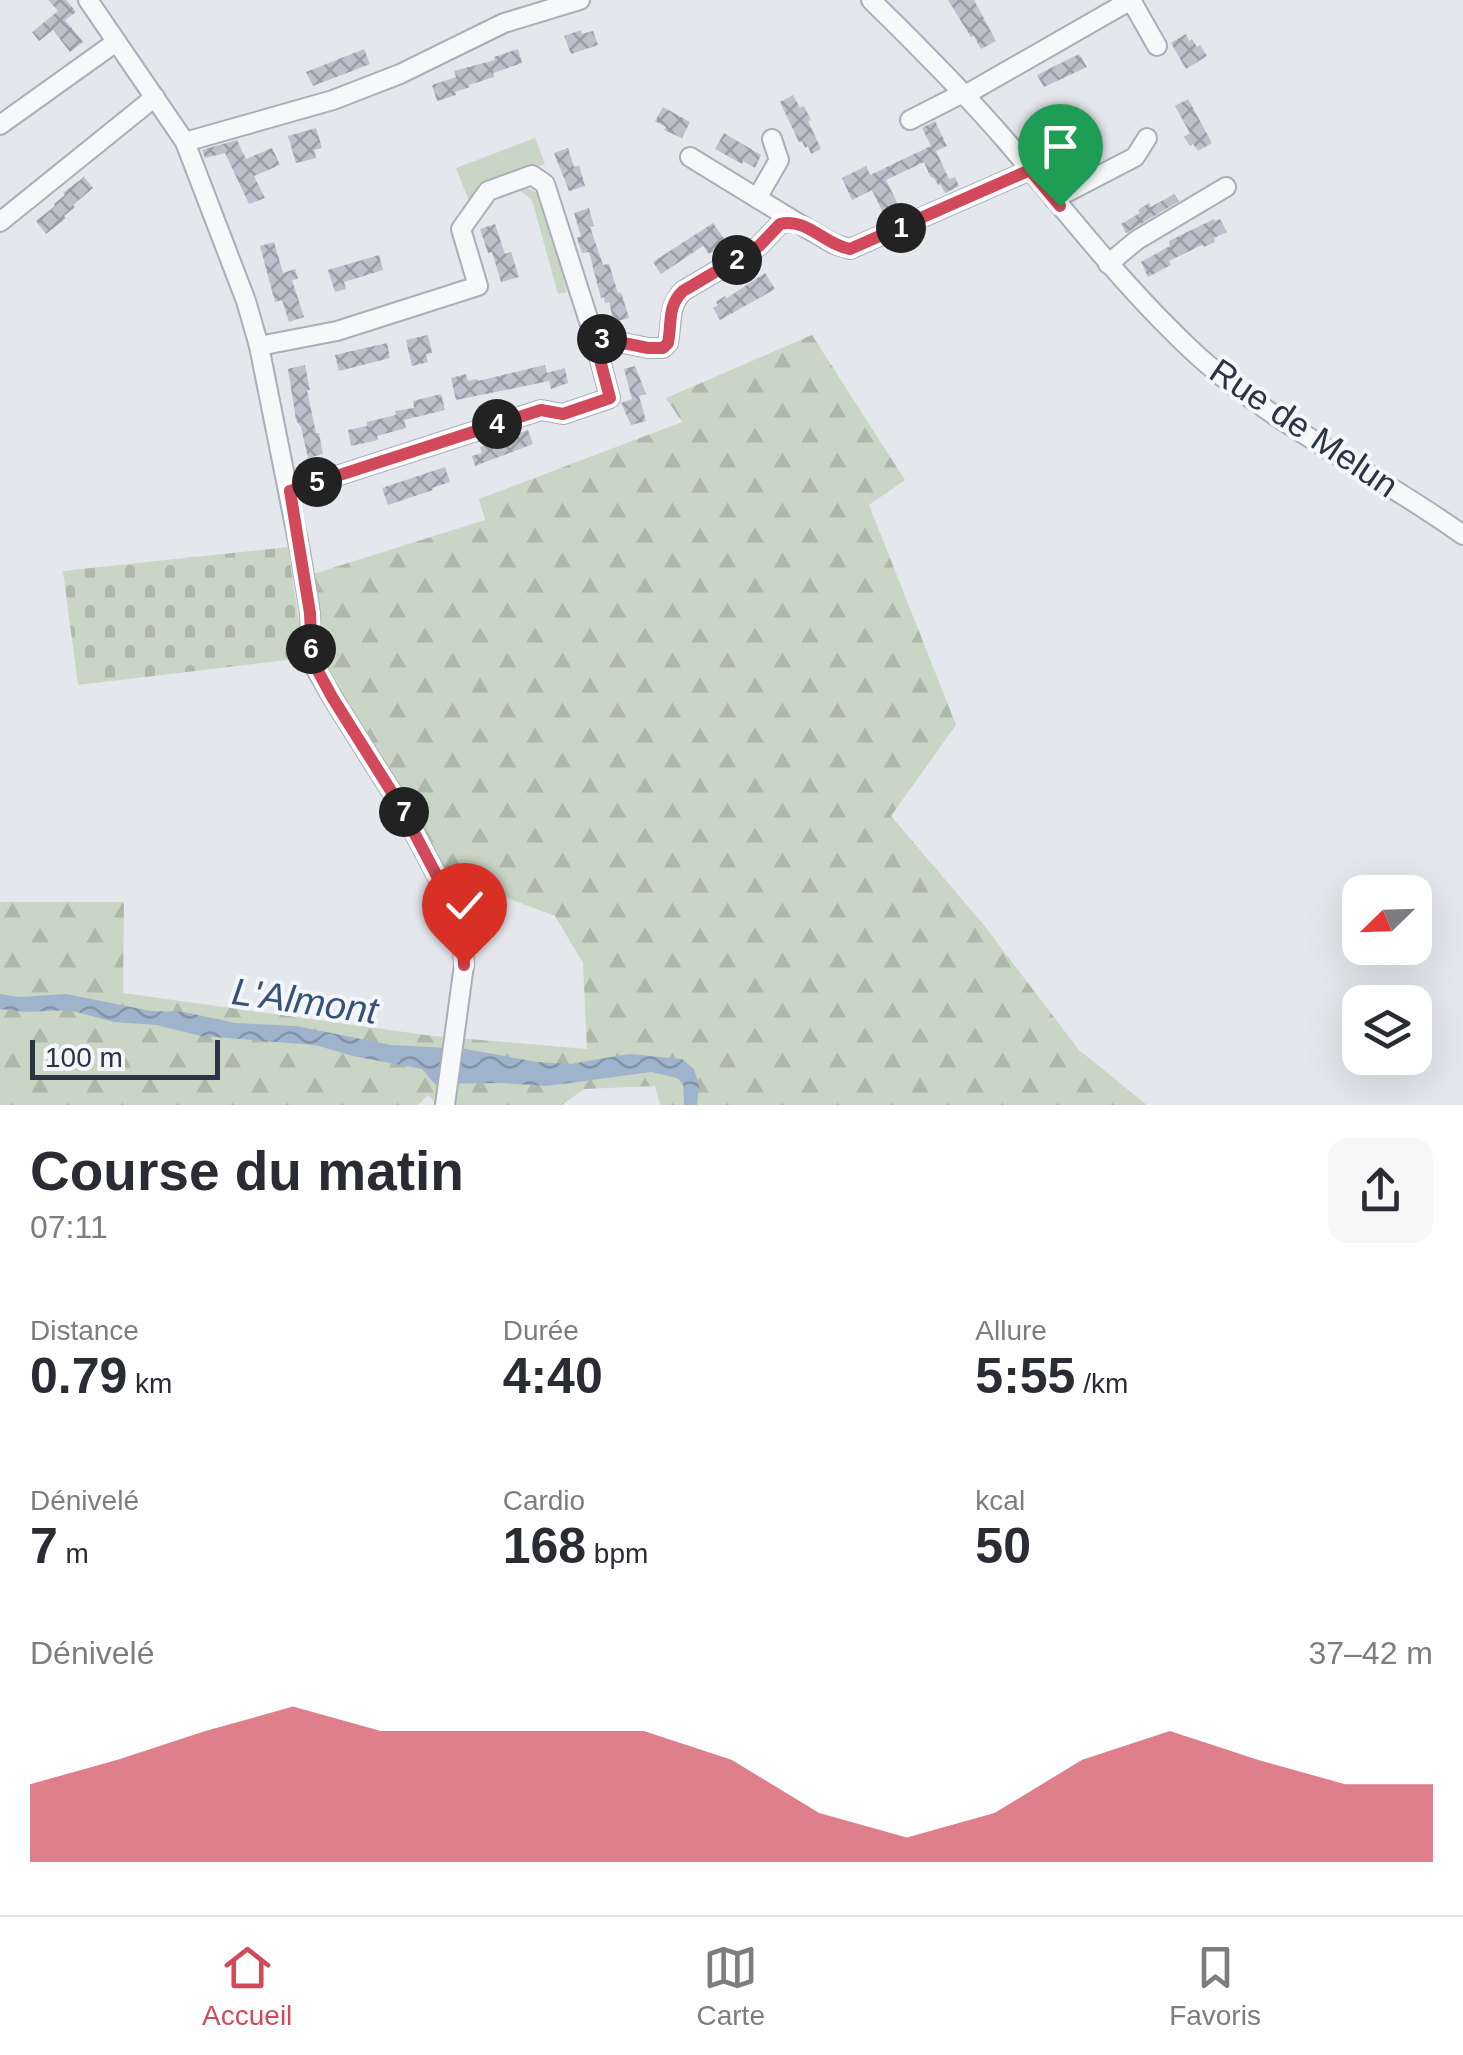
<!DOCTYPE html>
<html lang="fr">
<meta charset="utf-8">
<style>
:root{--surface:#fff;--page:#f7f7f7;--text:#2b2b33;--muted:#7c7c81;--line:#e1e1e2;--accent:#d1495b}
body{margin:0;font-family:Arial,sans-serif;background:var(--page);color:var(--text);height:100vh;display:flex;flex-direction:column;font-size:38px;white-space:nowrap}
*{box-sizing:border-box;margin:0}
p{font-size:32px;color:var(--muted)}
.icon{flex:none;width:55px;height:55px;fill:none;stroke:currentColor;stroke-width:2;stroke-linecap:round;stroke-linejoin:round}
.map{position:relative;height:1105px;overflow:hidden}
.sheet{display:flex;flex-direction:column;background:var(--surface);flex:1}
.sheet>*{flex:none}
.needle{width:65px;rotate:247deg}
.controls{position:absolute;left:1342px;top:875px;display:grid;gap:20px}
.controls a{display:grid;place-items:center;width:90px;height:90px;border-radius:20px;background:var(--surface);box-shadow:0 10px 40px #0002;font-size:50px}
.scale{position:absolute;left:30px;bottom:25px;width:190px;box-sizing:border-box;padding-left:10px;border:5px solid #2b3445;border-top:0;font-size:28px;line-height:35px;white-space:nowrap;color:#2b3445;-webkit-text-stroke:8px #f4f6f9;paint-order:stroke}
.pin{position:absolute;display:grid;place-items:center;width:85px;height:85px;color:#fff;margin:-102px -42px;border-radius:50% 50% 50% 0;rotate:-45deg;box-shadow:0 0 10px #0007}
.pin .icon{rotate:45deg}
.km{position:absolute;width:50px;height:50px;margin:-25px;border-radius:50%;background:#222;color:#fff;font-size:28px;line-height:50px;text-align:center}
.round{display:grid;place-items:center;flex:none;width:105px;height:105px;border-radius:20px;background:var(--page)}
.head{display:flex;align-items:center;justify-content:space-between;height:170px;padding:0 30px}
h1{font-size:55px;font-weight:700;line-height:75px}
.figures{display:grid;grid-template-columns:repeat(3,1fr);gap:15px;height:170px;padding:10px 30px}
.figures div{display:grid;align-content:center}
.figures b{font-size:50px;font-weight:700}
.figures small{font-size:28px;font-weight:400}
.figures p{font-size:28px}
.chart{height:280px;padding:20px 30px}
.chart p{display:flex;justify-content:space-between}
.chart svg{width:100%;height:180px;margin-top:10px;fill:var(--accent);opacity:.7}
.tabs{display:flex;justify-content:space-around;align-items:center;height:140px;border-top:2px solid var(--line);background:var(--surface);font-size:28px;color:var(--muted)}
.tabs a{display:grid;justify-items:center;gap:5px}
.tabs .current{color:var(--accent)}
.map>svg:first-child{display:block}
.green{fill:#c9d6c5}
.forest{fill:url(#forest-firs)}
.cemetery{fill:url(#cemetery-stones)}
.water{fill:url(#water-waves)}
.building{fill:url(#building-cross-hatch)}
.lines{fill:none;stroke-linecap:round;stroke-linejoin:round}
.minor-casing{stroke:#a9aeb7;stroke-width:22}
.minor{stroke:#f7f8fa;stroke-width:18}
.route-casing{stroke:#fff;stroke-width:20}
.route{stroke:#d1495b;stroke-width:12}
.labels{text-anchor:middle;stroke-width:8;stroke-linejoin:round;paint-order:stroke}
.street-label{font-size:35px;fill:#2b3445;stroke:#f4f6f9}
.water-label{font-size:38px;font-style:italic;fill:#34527a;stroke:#f4f6f9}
</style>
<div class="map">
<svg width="1463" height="1105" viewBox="0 0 1463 1105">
<defs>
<pattern id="forest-firs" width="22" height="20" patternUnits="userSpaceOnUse" patternTransform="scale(2.5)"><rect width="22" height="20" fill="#c9d6c5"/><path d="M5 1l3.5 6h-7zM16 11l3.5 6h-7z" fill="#adb8ab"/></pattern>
<pattern id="cemetery-stones" width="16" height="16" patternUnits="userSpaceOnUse" patternTransform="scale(2.5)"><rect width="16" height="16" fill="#c9d6c5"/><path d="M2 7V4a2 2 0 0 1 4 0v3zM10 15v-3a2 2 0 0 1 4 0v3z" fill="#adb8ab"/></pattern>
<pattern id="water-waves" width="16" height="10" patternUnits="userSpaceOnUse" patternTransform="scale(2.5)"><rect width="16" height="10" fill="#9fb4cc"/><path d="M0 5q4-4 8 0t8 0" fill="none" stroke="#8293a7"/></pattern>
<pattern id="building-cross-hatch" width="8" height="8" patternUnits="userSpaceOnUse" patternTransform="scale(2.5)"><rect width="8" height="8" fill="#bbc0ca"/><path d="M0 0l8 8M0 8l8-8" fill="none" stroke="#989da6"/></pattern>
</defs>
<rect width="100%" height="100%" fill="#e4e7ec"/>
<g class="green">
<path d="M535 138 545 164 487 184 471 206 456 168Z"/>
<path d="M520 184 541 195 567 292 558 294 532 200 514 186Z"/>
</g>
<path class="forest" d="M812 335 905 480 869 505 956 725 891 816 983 924 1079 1050 1147 1105H660L655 1086 584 1089 562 1105H437L428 1095 418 1105H0V902H124L123 993 433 1036 587 1049 583 963 555 916 428 868 354 739 322 656 313 574 485 520 479 499 682 422 666 398Z"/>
<path class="cemetery" d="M288 547 304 658 78 685 63 571Z"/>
<path class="water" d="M0 994 19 997 66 994 151 1011 184 1012 236 1023 296 1026 391 1045 466 1049 537 1062 570 1064 629 1054 682 1059 694 1069 699 1086 697 1105H684L683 1084 677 1078 651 1072 547 1086 502 1083 435 1084 422 1069 353 1056 315 1045 201 1036 156 1025 114 1022 69 1010 28 1012 0 1009Z"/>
<g class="building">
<path d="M48 0H66L76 12 65 20 83 42 70 52 53 30 39 41 32 32 58 11Z"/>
<path d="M948 0H974L996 41 981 49 974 36 971 37Z"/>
<path d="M581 30 582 34 593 31 598 45 571 54 564 36Z"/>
<path d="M1186 34 1189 41 1192 39 1197 47 1200 45 1207 56 1186 69 1171 43Z"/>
<path d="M364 49 370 64 313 86 306 72Z"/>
<path d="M518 49 522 63 493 73 494 77 469 85 470 87 455 92 456 95 437 101 432 85 456 77 454 71 495 60 494 57Z"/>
<path d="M1079 54 1087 67 1044 87 1037 75Z"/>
<path d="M793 95 800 108 804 106 811 120 808 121 821 149 811 154 808 146 805 148 802 141 799 142 780 102Z"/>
<path d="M1188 99 1212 143 1198 151 1193 144 1190 146 1184 137 1190 133 1175 106Z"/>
<path d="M663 107 690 122 682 138 664 130 666 127 655 121Z"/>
<path d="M935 121 947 146 936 151 949 179 955 177 959 186 945 193 940 184 938 185 935 179 930 176 924 162 886 180 896 200 898 211 885 217 872 190 852 200 842 178 866 166 870 175 931 146 922 128Z"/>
<path d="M316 128 322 148 314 150 316 158 296 163 288 136Z"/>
<path d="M724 133 761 155 755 168 743 161 742 164 715 149Z"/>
<path d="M237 140 246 159 272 148 280 165 254 176 265 198 249 204 225 153 205 158 202 150Z"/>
<path d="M568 148 574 167 579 165 585 186 569 191 554 153Z"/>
<path d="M84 177 93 188 73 205 75 207 64 216 66 218 46 234 36 221 55 206 54 204 65 195 63 193Z"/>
<path d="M1174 194 1179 201 1126 233 1121 224 1140 213 1138 210 1149 203 1151 207Z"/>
<path d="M589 208 594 226 590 227 603 265 609 264 618 293 621 292 629 318 614 322 609 302 605 303 604 297 601 298 589 252 582 253 577 238 581 236 574 213Z"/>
<path d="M1214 219 1215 221 1220 219 1227 232 1214 238 1215 242 1204 247 1202 245 1169 261 1171 265 1148 277 1141 262 1170 246 1169 241Z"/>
<path d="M713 223 727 243 709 254 703 246 661 274 653 262Z"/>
<path d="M495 224 505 254 511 252 519 277 501 282 492 252 488 253 480 229Z"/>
<path d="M274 242 283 273 295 269 298 279 292 280 304 317 289 322 282 300 275 302 260 246Z"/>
<path d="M379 255 383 270 344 282 346 289 335 292 328 270Z"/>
<path d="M765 273 775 289 720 320 713 308 718 305 716 302 725 296 727 298Z"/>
<path d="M428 335 432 353 426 354 428 362 412 366 406 340Z"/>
<path d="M387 343 390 358 339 371 335 355Z"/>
<path d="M305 365 310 390H307L316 433H319L323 454 308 458 301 427 296 420 288 369Z"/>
<path d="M545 365 547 373 565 368 568 383 551 389 549 381 456 400 451 378 466 374 468 381 477 379 478 381Z"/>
<path d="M635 366 646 394 639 396 646 421 631 425 621 403 632 399 624 369Z"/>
<path d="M441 394 445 410 404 420 406 428 377 436 378 440 351 446 348 430 367 426V422L396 415 395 411 414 408 413 401Z"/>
<path d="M528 430 533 444 475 466 472 456 482 453 480 447Z"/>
<path d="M445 467 450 482 432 488 433 490 388 505 382 488Z"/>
</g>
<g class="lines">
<g class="minor-casing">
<g id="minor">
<path d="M88 0 185 142 246 301 259 346 300 551 310 613 311 660 332 697 398 802 438 878 458 926 463 946 464 965 445 1105"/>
<path d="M871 0C918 46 965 93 1007 142 1070 216 1128 292 1199 357 1279 429 1377 473 1463 535"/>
<path d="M1131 0 1157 46"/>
<path d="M965 95 1131 0"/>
<path d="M910 120 963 93"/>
<path d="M0 125 116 42"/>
<path d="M185 142 333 100 400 74 504 23 580 0"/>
<path d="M690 157 796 222"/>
<path d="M757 198 779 160 772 139"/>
<path d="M1054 199 1135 157 1147 138"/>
<path d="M0 222 155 97"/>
<path d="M1108 264 1137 240 1226 187"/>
<path d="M594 337 648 348H663L668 343C672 323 668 306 683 291L759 246 780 224 788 222H796L834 244 850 249 1030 170"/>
<path d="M259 346 337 331 478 286 461 229 488 191 532 175 545 184 594 337 610 398 563 414 541 410 290 491"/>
</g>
</g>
<use href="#minor" class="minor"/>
</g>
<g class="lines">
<g class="route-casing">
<path id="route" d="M464 965 463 946 458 926 438 878 398 802 332 697 312 660 310 613 290 491 541 410 563 414 610 398 594 337 648 348H663L668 343C672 323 667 306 683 291L759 246 780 224C806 217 825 245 850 249L1030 170 1060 206"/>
</g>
<use href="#route" class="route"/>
</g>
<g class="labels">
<g class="street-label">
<text transform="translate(1304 428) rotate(34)" y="12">Rue de Melun</text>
</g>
<g class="water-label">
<text transform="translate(305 1001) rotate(8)" y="13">L'Almont</text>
</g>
</g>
</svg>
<div class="controls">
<a><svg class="needle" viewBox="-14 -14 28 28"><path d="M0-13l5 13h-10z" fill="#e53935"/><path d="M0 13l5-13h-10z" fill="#7c7c81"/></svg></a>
<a><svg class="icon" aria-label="layers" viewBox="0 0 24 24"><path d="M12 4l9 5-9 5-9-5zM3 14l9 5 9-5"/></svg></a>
</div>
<div class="scale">100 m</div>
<div class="pin" style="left:1060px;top:206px;background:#1e9e55"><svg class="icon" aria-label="arrive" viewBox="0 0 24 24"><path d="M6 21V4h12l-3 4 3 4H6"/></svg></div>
<div class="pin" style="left:464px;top:965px;background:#d93025"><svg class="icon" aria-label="check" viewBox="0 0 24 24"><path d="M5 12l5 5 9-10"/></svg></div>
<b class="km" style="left:901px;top:228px">1</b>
<b class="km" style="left:737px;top:260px">2</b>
<b class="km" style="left:602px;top:339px">3</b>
<b class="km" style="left:497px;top:424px">4</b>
<b class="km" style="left:317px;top:482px">5</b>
<b class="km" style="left:311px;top:649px">6</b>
<b class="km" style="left:404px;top:812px">7</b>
</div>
<section class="sheet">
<div class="head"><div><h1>Course du matin</h1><p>07:11</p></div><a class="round"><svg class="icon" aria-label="share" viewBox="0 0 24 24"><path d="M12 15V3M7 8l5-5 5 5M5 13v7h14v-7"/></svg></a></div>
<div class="figures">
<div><p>Distance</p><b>0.79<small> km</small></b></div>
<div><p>Durée</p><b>4:40</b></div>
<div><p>Allure</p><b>5:55<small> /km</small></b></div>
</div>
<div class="figures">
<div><p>Dénivelé</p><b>7<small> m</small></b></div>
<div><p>Cardio</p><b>168<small> bpm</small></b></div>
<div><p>kcal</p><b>50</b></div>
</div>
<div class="chart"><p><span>Dénivelé</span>37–42 m</p>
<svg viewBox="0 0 160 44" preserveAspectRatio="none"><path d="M0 44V25L10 19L20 12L30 6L40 12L50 12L60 12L70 12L80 19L90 32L100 38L110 32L120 19L130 12L140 19L150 25L160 25V44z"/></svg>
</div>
</section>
<nav class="tabs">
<a class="current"><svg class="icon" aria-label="home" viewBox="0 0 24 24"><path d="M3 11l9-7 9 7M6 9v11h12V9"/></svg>Accueil</a>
<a><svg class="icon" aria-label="map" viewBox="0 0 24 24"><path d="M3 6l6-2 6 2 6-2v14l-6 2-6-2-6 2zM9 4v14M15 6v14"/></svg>Carte</a>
<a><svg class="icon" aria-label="saved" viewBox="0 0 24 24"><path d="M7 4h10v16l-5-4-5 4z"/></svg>Favoris</a>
</nav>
